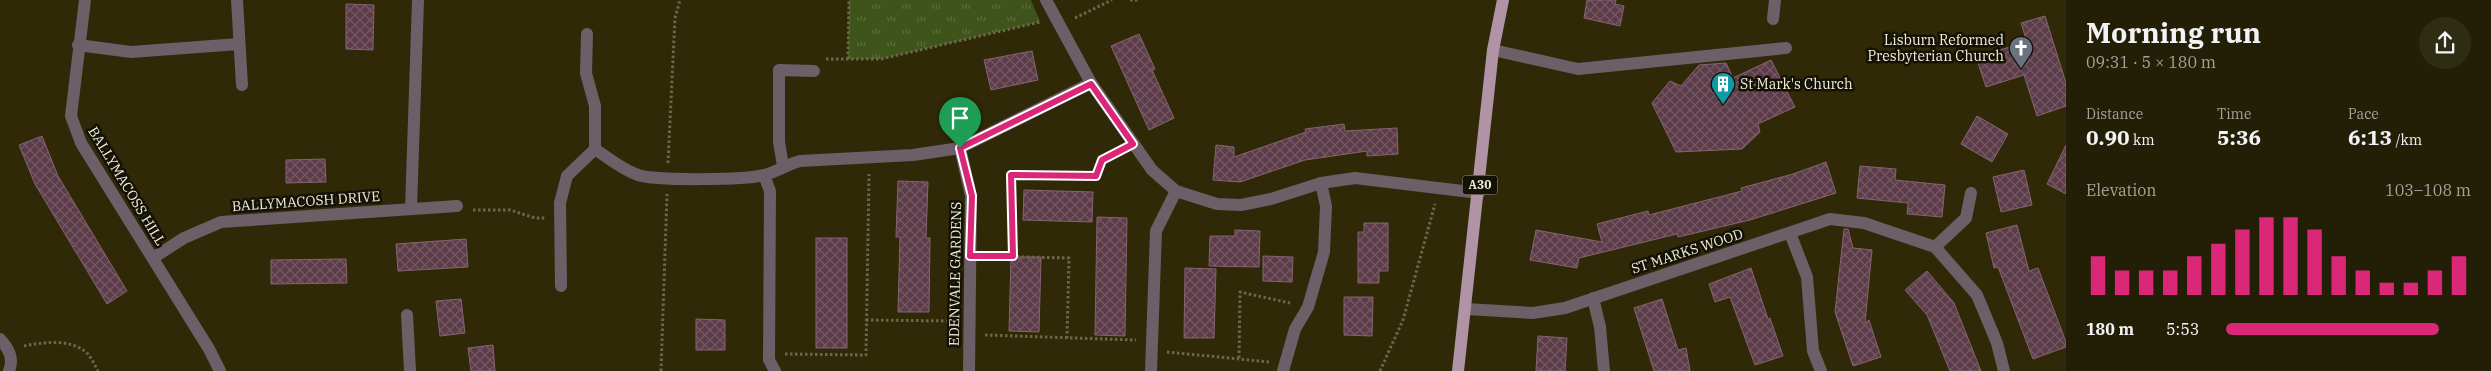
<!DOCTYPE html>
<meta charset="utf-8">
<style>
:root{--surface:#231f06;--page:#2f2c14;--text:#f1f3f6;--muted:#a3a29b;--accent:#db2777}
body{margin:0;font-family:"IBM Plex Serif",serif;background:var(--page);color:var(--text);height:100vh;display:flex;flex-direction:column;font-size:19px;white-space:nowrap}
*{box-sizing:border-box;margin:0}
p{font-size:16px;color:var(--muted)}
.icon{flex:none;width:28px;height:28px;fill:none;stroke:currentColor;stroke-width:2;stroke-linecap:round;stroke-linejoin:round}
.map{position:relative;flex:1;overflow:hidden}
.drawer{display:flex;flex-direction:column;background:var(--surface);width:425px}
.drawer>*{flex:none}
.pin{position:absolute;display:grid;place-items:center;width:42px;height:42px;color:#fff;margin:-51px -21px;border-radius:50% 50% 50% 0;rotate:-45deg;box-shadow:0 0 5px #0007}
.pin .icon{rotate:45deg}
.round{display:grid;place-items:center;flex:none;width:52px;height:52px;border-radius:26px;background:var(--page)}
.summary{display:flex;align-items:center;justify-content:space-between;height:85px;padding:0 20px}
h1{font-size:28px;font-weight:800;line-height:38px}
.figures{display:grid;grid-template-columns:repeat(3,1fr);gap:8px;height:85px;padding:5px 20px}
.figures div{display:grid;align-content:center}
.figures b{font-size:21px;font-weight:800}
.figures small{font-size:14px;font-weight:400}
.figures p{font-size:14px}
.chart{height:140px;padding:10px 20px}
.chart p{display:flex;justify-content:space-between}
.chart svg{width:100%;height:90px;margin-top:5px;stroke:var(--accent);stroke-width:6}
ul{padding:0 20px;list-style:none;font-size:16px}
li{display:grid;grid-template-columns:80px 60px 1fr;align-items:center;height:38px}
li i{height:12px;border-radius:6px;background:var(--accent)}
main{display:flex;flex:1;min-height:0}
.map>svg:first-child{display:block}
.grass{fill:url(#grass-tufts)}
.building{fill:url(#building-cross-hatch);stroke:#866371}
.lines{fill:none;stroke-linecap:round;stroke-linejoin:round}
.path{stroke:#6c674b;stroke-width:3;stroke-dasharray:2.5 2.5;stroke-linecap:butt}
.minor{stroke:#6c5f68;stroke-width:12}
.major{stroke:#b094a6;stroke-width:12}
.route-casing{stroke:#fff;stroke-width:10}
.route{stroke:#db2777;stroke-width:6}
.labels{text-anchor:middle;stroke-width:5;stroke-linejoin:round;paint-order:stroke}
.shield{fill:#141105;stroke:#afac9b;stroke-width:1}
.shield-label{font-size:12px;font-weight:bold;fill:#f1eedb}
.poi-label{font-size:14px;fill:#f1eedb;stroke:#141105;text-anchor:end}
.street-label{font-size:14px;fill:#f1eedb;stroke:#141105}
</style>
<main>
<div class="map">
<svg width="2066" height="371" viewBox="0 0 2066 371">
<defs>
<pattern id="grass-tufts" width="24" height="20" patternUnits="userSpaceOnUse" patternTransform="scale(1.25)"><rect width="24" height="20" fill="#3e541a"/><path d="M3 7l-1-3M5 7V3M7 7l1-3M15 17l-1-3M17 17v-4M19 17l1-3" fill="none" stroke="#5a6d3b"/></pattern>
<pattern id="building-cross-hatch" width="8" height="8" patternUnits="userSpaceOnUse" patternTransform="scale(1.25)"><rect width="8" height="8" fill="#5c3c49"/><path d="M0 0l8 8M0 8l8-8" fill="none" stroke="#745863"/></pattern>
</defs>
<rect width="100%" height="100%" fill="#2f2908"/>
<path class="grass" d="M849 0H1031L1040 22 881 59H848Z"/>
<g class="building">
<path d="M1587 0H1616L1615 4 1624 6 1620 26 1584 18Z"/>
<path d="M346 4 374 5 373 50 346 49Z"/>
<path d="M2045 16 2066 83V106L2037 116 2024 75 1986 87 1976 57 2027 42 2021 23Z"/>
<path d="M1139 34 1155 69 1152 70 1174 118 1149 130 1111 46Z"/>
<path d="M1032 51 1038 80 991 90 984 60Z"/>
<path d="M1771 60 1795 107 1758 124 1760 132 1742 149 1676 152 1652 103 1670 81 1681 86 1699 65 1726 63 1733 78Z"/>
<path d="M1977 116 2008 134 1992 162 1961 144Z"/>
<path d="M1344 124 1345 131 1397 128 1398 154 1367 156V151L1305 160 1240 182 1213 180 1216 145 1234 147V157L1306 132 1305 129Z"/>
<path d="M42 136 58 176 127 291 107 304 35 184 19 145Z"/>
<path d="M2066 145V194L2047 184Z"/>
<path d="M325 159 326 182 286 183V160Z"/>
<path d="M1826 162 1836 193 1750 220 1678 237 1677 234 1579 258 1577 268 1530 260 1536 230 1602 242 1597 224 1648 211 1649 215 1742 191 1741 188 1793 174Z"/>
<path d="M1860 166 1896 169 1895 180 1945 185 1942 217 1907 214 1908 203 1857 198Z"/>
<path d="M2024 170 2032 205 2001 212 1993 177Z"/>
<path d="M898 181 928 182 926 238H930L929 312H898L900 237H896Z"/>
<path d="M1024 190 1093 192 1092 222 1023 220Z"/>
<path d="M1097 217 1127 218 1125 336 1095 335Z"/>
<path d="M1364 223H1388V271H1379V283H1358V232H1364Z"/>
<path d="M2017 225 2029 271 2038 268 2066 342V347L2033 359 1998 267 1994 268 1986 233Z"/>
<path d="M1844 229H1848L1853 248 1872 250 1865 323 1869 320 1881 357 1853 366 1835 312Z"/>
<path d="M1235 230 1260 231 1259 267 1209 266 1210 236H1235Z"/>
<rect x="816" y="238" width="31" height="110"/>
<path d="M466 239 468 267 398 271 396 244Z"/>
<path d="M1263 256 1293 257 1292 282 1263 281Z"/>
<path d="M1011 257H1041L1039 332 1009 331Z"/>
<path d="M346 259 347 283 271 284V260Z"/>
<path d="M1185 268 1216 269 1214 338H1184Z"/>
<path d="M1751 268 1768 319 1770 318 1783 356 1755 365 1730 297 1715 302 1709 284Z"/>
<path d="M1927 271 1954 303 1981 371H1950L1927 315 1905 290Z"/>
<path d="M1344 297H1373L1372 336 1344 335Z"/>
<path d="M461 299 465 333 440 336 436 301Z"/>
<path d="M1662 299 1678 350 1686 348 1690 371H1654L1634 308Z"/>
<path d="M696 319 725 320V350H696Z"/>
<path d="M1538 336 1567 338 1565 371H1536Z"/>
<path d="M493 345 495 371H471L468 348Z"/>
</g>
<g class="lines">
<g class="path">
<path d="M1130 0H1138"/>
<path d="M1075 18 1112 0"/>
<path d="M826 59H881L1040 22"/>
<path d="M848 59 849 0"/>
<path d="M668 163 675 18 680 0"/>
<path d="M473 210H510L535 218H545"/>
<path d="M987 256 1069 258 1067 338"/>
<path d="M1013 256 1011 175 1096 176 1102 160 1119 152"/>
<path d="M866 320 953 321"/>
<path d="M985 335 1136 340"/>
<path d="M24 346C43 342 72 338 88 354 92 359 95 366 98 371"/>
<path d="M1167 352 1270 362"/>
<path d="M785 354 866 355 869 174"/>
<path d="M1239 358 1240 292 1290 303"/>
<path d="M661 371 667 194"/>
<path d="M1380 371 1403 320 1435 204"/>
</g>
<g class="minor">
<path d="M85 0 71 116 81 143 209 349 220 371"/>
<path d="M237 0 242 85"/>
<path d="M1046 0 1091 83 1152 170 1176 191 1217 204 1241 205 1271 199 1321 183 1355 178 1479 193"/>
<path d="M1773 19 1775 0"/>
<path d="M587 34 586 73 595 106V149C608 158 623 170 638 175 656 181 746 180 764 175 777 172 788 164 800 161L913 155 960 148 1091 83"/>
<path d="M78 45 131 52 239 44"/>
<path d="M1493 50 1578 69 1786 48"/>
<path d="M960 148 971 196 969 371"/>
<path d="M783 166 779 142V70L814 71"/>
<path d="M764 175 770 191 769 360 775 371"/>
<path d="M411 209 418 0"/>
<path d="M1790 233 1807 277 1813 351 1821 371"/>
<path d="M1935 247 1966 218 1971 193"/>
<path d="M153 258 184 238 221 222 457 206"/>
<path d="M561 286 560 203 567 176 595 149"/>
<path d="M1593 298 1600 327 1604 371"/>
<path d="M1466 309 1533 313 1565 308 1830 219 1864 223 1935 247 1977 295 1997 343 2004 371"/>
<path d="M407 315 410 371"/>
<path d="M0 339C9 349 14 358 9 371"/>
<path d="M1151 371 1156 231 1176 191"/>
<path d="M1283 371 1295 329 1308 307 1324 252 1326 206 1321 183"/>
</g>
<path class="major" d="M1458 371 1493 50 1503 0"/>
</g>
<g class="lines">
<g class="route-casing">
<path id="route" d="M1091 84 1133 144 1102 160 1096 176 1011 175 1013 256H970L972 196 960 148Z"/>
</g>
<use href="#route" class="route"/>
</g>
<defs>
<g id="church-pin" transform="scale(1.25)"><path d="M0 17L-7.5 6A9.5 9.5 0 1 1 7.5 6Z" fill="#6b7280" stroke="#141105"/><path d="M-1.2-6h2.4v3.5h3.3v2.4h-3.3V6h-2.4V-.1h-3.3v-2.4h3.3Z" fill="#fff"/></g>
<g id="building-pin" transform="scale(1.25)"><path d="M0 17L-7.5 6A9.5 9.5 0 1 1 7.5 6Z" fill="#0f9aa8" stroke="#141105"/><path d="M-4-6H4V6H1V3H-1V6H-4ZM-2.5-4.3h1.7v1.8h-1.7ZM.8-4.3h1.7v1.8H.8ZM-2.5-1h1.7V.8h-1.7ZM.8-1h1.7V.8H.8Z" fill="#fff"/></g>
</defs>
<g fill-rule="evenodd">
<use href="#church-pin" x="2021" y="48"/>
<use href="#building-pin" x="1723" y="84"/>
</g>
<g class="labels">
<rect class="shield" x="1462.5" y="175.5" width="35" height="19" rx="4"/>
<g class="shield-label">
<text x="1480" y="189">A30</text>
</g>
<g class="poi-label">
<text x="2004" y="45">Lisburn Reformed<tspan x="2004" dy="16">Presbyterian Church</tspan></text>
<text x="1740" y="89" text-anchor="start">St Mark's Church</text>
</g>
<g class="street-label">
<text transform="translate(127 186) rotate(59)" y="5">BALLYMACOSS HILL</text>
<text transform="translate(306 201) rotate(-4)" y="5">BALLYMACOSH DRIVE</text>
<text transform="translate(1687 251) rotate(-18)" y="5">ST MARKS WOOD</text>
<text transform="translate(955 274) rotate(-89)" y="5">EDENVALE GARDENS</text>
</g>
</g>
</svg>
<div class="pin" style="left:960px;top:148px;background:#1e9e55"><svg class="icon" aria-label="arrive" viewBox="0 0 24 24"><path d="M6 21V4h12l-3 4 3 4H6"/></svg></div>
</div>
<section class="drawer">
<div class="summary"><div><h1>Morning run</h1><p>09:31 · 5 × 180 m</p></div><a class="round"><svg class="icon" aria-label="share" viewBox="0 0 24 24"><path d="M12 15V3M7 8l5-5 5 5M5 13v7h14v-7"/></svg></a></div>
<div class="figures">
<div><p>Distance</p><b>0.90<small> km</small></b></div>
<div><p>Time</p><b>5:36</b></div>
<div><p>Pace</p><b>6:13<small> /km</small></b></div>
</div>
<div class="chart"><p><span>Elevation</span>103–108 m</p>
<svg viewBox="0 0 160 44" preserveAspectRatio="none"><path d="M5 44V25M15 44V32M25 44V32M35 44V32M45 44V25M55 44V19M65 44V12M75 44V6M85 44V6M95 44V12M105 44V25M115 44V32M125 44V38M135 44V38M145 44V32M155 44V25"/></svg>
</div>
<ul>
<li><b>180 m</b>5:53<i style="width:87%"></i></li>
</ul>
</section>
</main>
